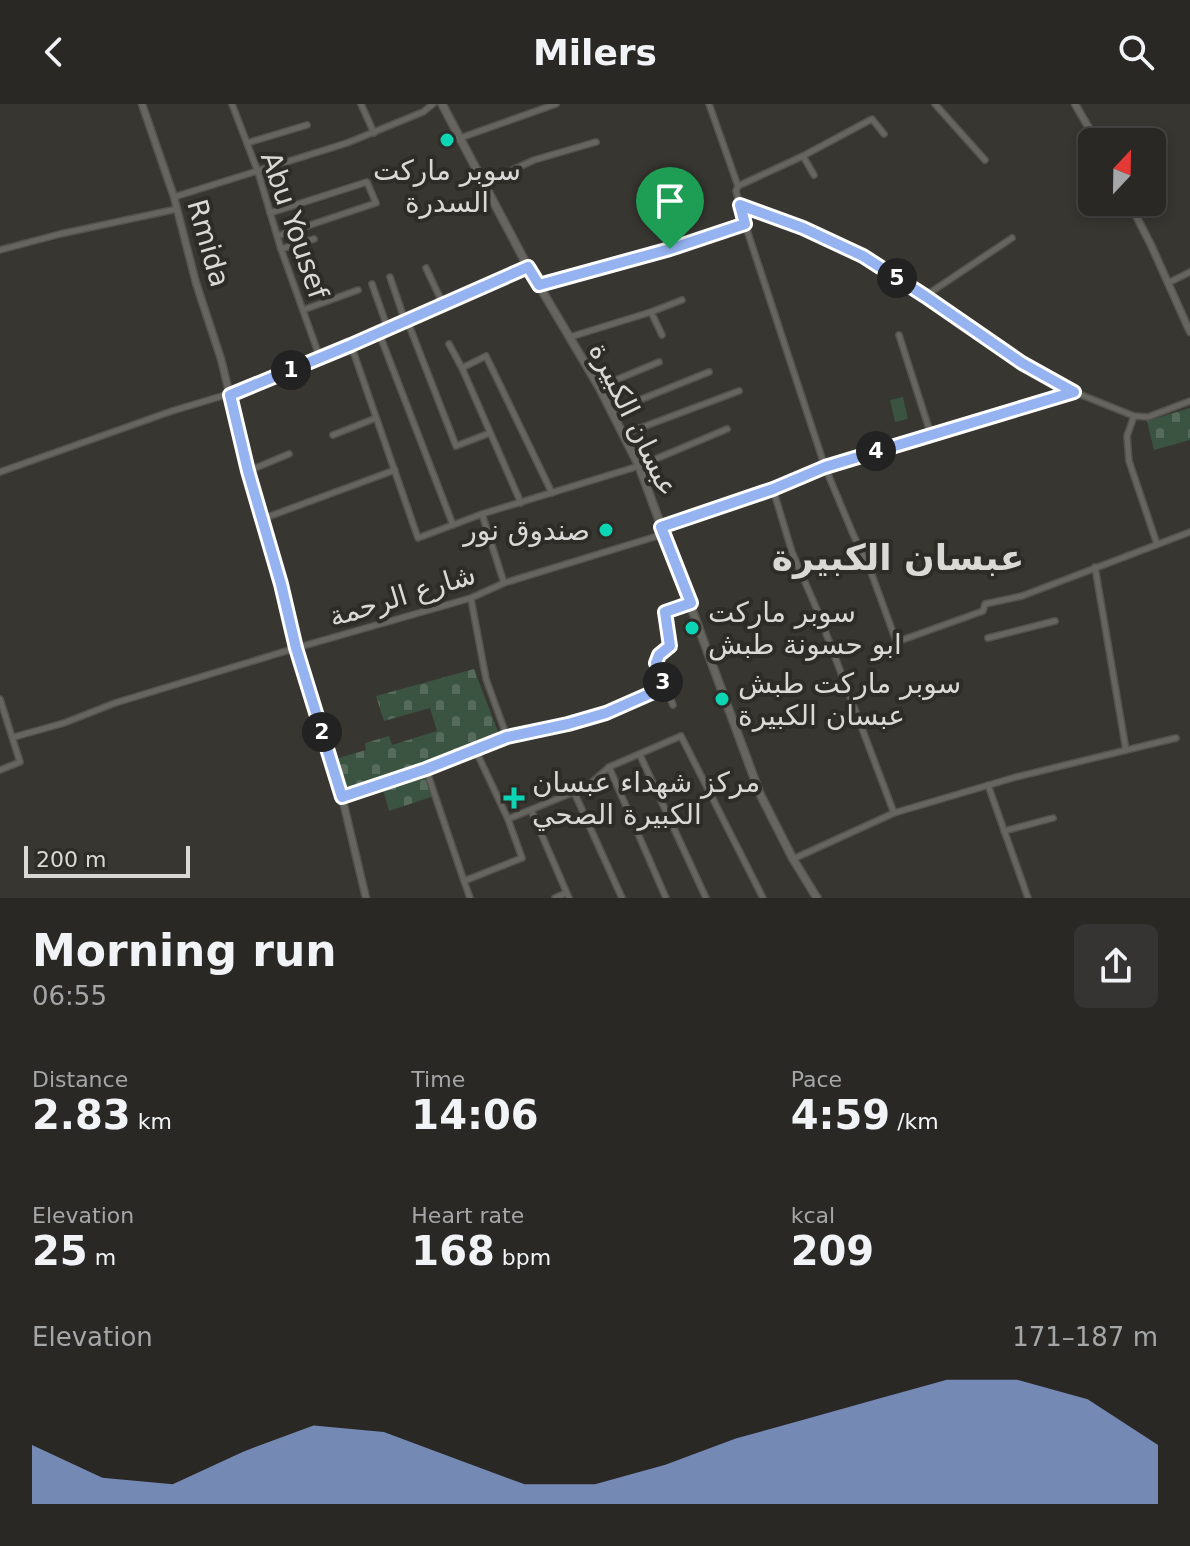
<!DOCTYPE html>
<meta charset="utf-8">
<style>
:root{--surface:#292825;--page:#353432;--text:#f1f3f6;--muted:#a5a6a7;--line:#454442;--accent:#95b2f1}
body{margin:0;font-family:"DejaVu Sans",Vazirmatn,sans-serif;background:var(--page);color:var(--text);height:100vh;display:flex;flex-direction:column;font-size:30px;white-space:nowrap}
*{box-sizing:border-box;margin:0}
p{font-size:26px;color:var(--muted)}
.icon{flex:none;width:44px;height:44px;fill:none;stroke:currentColor;stroke-width:2;stroke-linecap:round;stroke-linejoin:round}
.map{position:relative;height:794px;overflow:hidden}
.side{display:flex;flex-direction:column;background:var(--surface);flex:1}
.side>*{flex:none}
.needle{width:52px;rotate:22deg}
.controls{position:absolute;left:1078px;top:24px;display:grid;gap:16px}
.controls a{display:grid;place-items:center;width:88px;height:88px;border-radius:12px;background:var(--surface);box-shadow:0 4px 12px #0003,0 0 0 2px var(--line);font-size:40px}
.scale{position:absolute;left:24px;bottom:20px;width:166px;box-sizing:border-box;padding-left:8px;border:4px solid #dad9d6;border-top:0;font-size:22px;line-height:28px;white-space:nowrap;color:#dad9d6;-webkit-text-stroke:6px #2d2c27;paint-order:stroke}
.pin{position:absolute;display:grid;place-items:center;width:68px;height:68px;color:#fff;margin:-82px -34px;border-radius:50% 50% 50% 0;rotate:-45deg;box-shadow:0 0 8px #0007}
.pin .icon{rotate:45deg}
.km{position:absolute;width:40px;height:40px;margin:-20px;border-radius:50%;background:#222;color:#fff;font-size:22px;line-height:40px;text-align:center}
.round{display:grid;place-items:center;flex:none;width:84px;height:84px;border-radius:12px;background:var(--page)}
.summary{display:flex;align-items:center;justify-content:space-between;height:136px;padding:0 32px}
h1{font-size:44px;font-weight:700;line-height:60px}
.figures{display:grid;grid-template-columns:repeat(3,1fr);gap:12px;height:136px;padding:8px 32px}
.figures div{display:grid;align-content:center}
.figures b{font-size:40px;font-weight:700}
.figures small{font-size:22px;font-weight:400}
.figures p{font-size:22px}
.chart{height:224px;padding:16px 32px}
.chart p{display:flex;justify-content:space-between}
.chart svg{width:100%;height:144px;margin-top:8px;fill:var(--accent);opacity:.7}
header{display:flex;justify-content:space-between;align-items:center;height:104px;padding:0 32px;background:var(--surface);font-size:36px;font-weight:700}
.map>svg:first-child{display:block}
.grass{fill:#3b5341}
.cemetery{fill:url(#cemetery-stones)}
.lines{fill:none;stroke-linecap:round;stroke-linejoin:round}
.minor-casing{stroke:#53524e;stroke-width:8}
.tertiary-casing{stroke:#53524e;stroke-width:9}
.secondary-casing{stroke:#53524e;stroke-width:10}
.minor{stroke:#666560;stroke-width:5}
.tertiary{stroke:#666560;stroke-width:6}
.secondary{stroke:#666560;stroke-width:7}
.route-casing{stroke:#fff;stroke-width:16}
.route{stroke:#95b2f1;stroke-width:10}
.poi-dot{fill:#0bd5b5;stroke:#2d2c27;stroke-width:3}
.labels{text-anchor:middle;stroke-width:8;stroke-linejoin:round;paint-order:stroke}
.poi-label{font-size:28px;fill:#dad9d6;stroke:#2d2c27;text-anchor:start}
.street-label{font-size:28px;fill:#dad9d6;stroke:#2d2c27}
.district-label{font-size:36px;font-weight:bold;fill:#dad9d6;stroke:#2d2c27}
</style>
<header><svg class="icon" aria-label="back" viewBox="0 0 24 24"><path d="M15 5l-7 7 7 7"/></svg>Milers<svg class="icon" aria-label="search" viewBox="0 0 24 24"><circle cx="10" cy="10" r="6"/><path d="M15 15l6 6"/></svg></header>
<div class="map">
<svg width="1190" height="794" viewBox="0 0 1190 794">
<defs>
<pattern id="cemetery-stones" width="16" height="16" patternUnits="userSpaceOnUse" patternTransform="scale(2)"><rect width="16" height="16" fill="#3b5341"/><path d="M2 7V4a2 2 0 0 1 4 0v3zM10 15v-3a2 2 0 0 1 4 0v3z" fill="#576b5c"/></pattern>
</defs>
<rect width="100%" height="100%" fill="#373631"/>
<path class="grass" d="M903 293 908 315 895 318 890 296Z"/>
<g class="cemetery">
<path d="M1190 304V336L1154 346 1147 317Z"/>
<path d="M474 565 500 633 421 666 345 688 335 655 366 646 365 639 389 632 392 641 437 627 430 604 384 617 376 592Z"/>
<path d="M422 669 428 672 434 692 389 707 382 682Z"/>
</g>
<g class="lines">
<g class="minor-casing">
<g id="minor">
<path d="M232 0 258 68 281 145 320 254"/>
<path d="M361 0 374 29"/>
<path d="M709 0 738 82 736 87 745 120 825 363 853 430 871 468 895 534 902 536 983 507 985 500 1022 492 1190 428"/>
<path d="M935 0 985 56"/>
<path d="M460 34 556 0"/>
<path d="M247 39 307 21"/>
<path d="M803 52 814 71"/>
<path d="M484 79 534 56 596 38"/>
<path d="M738 82 803 52 872 15 884 30"/>
<path d="M174 93 347 39 423 8 433 0"/>
<path d="M741 101 803 124 863 152 925 192 1022 259 1074 288 1134 312 1148 313 1190 297"/>
<path d="M270 109 367 78 376 99 277 132"/>
<path d="M281 145 314 135"/>
<path d="M0 146 60 130 177 105"/>
<path d="M426 164 443 200"/>
<path d="M390 173 405 217"/>
<path d="M1168 179 1190 168"/>
<path d="M372 180 388 225"/>
<path d="M539 181 670 145 745 120"/>
<path d="M925 192 1012 134"/>
<path d="M303 206 358 186"/>
<path d="M651 208 662 231"/>
<path d="M407 216 456 342 490 329"/>
<path d="M379 229 453 421"/>
<path d="M899 231 931 331"/>
<path d="M570 233 651 208 682 196"/>
<path d="M449 240 462 264 521 399"/>
<path d="M351 241 418 434 482 410 639 362 727 325"/>
<path d="M462 264 486 252 552 389"/>
<path d="M599 283 659 258"/>
<path d="M612 307 709 268"/>
<path d="M1134 312 1127 332 1129 357 1157 440"/>
<path d="M624 330 739 287"/>
<path d="M333 331 376 314"/>
<path d="M248 367 289 350"/>
<path d="M0 368 172 307 252 283 528 163"/>
<path d="M773 385 792 448 818 508 894 709"/>
<path d="M482 410 504 479"/>
<path d="M262 415 395 366"/>
<path d="M661 423 773 385 825 363 1073 288"/>
<path d="M1095 463 1126 646"/>
<path d="M471 495 486 575 507 633"/>
<path d="M988 534 1055 517"/>
<path d="M0 595 20 658 0 666"/>
<path d="M673 601 656 559 659 551 670 542 665 508 691 499"/>
<path d="M14 633 64 619 115 599 296 544 471 494 504 479 664 430"/>
<path d="M475 645 508 715"/>
<path d="M640 651 706 794"/>
<path d="M609 663 666 794"/>
<path d="M426 665 464 777"/>
<path d="M988 681 1028 794"/>
<path d="M574 688 622 794"/>
<path d="M342 693 426 665 507 633 568 620 606 609 665 583"/>
<path d="M531 706 569 794"/>
<path d="M1004 727 1053 714"/>
<path d="M793 755 894 709 1016 673 1176 634"/>
<path d="M470 794 464 777 522 754 508 715 574 688 590 680 609 663 681 632 763 794"/>
<path d="M555 794 566 789"/>
</g>
</g>
<g class="tertiary-casing">
<g id="tertiary">
<path d="M142 0 174 93 196 179 221 255 248 367 281 480 296 544 342 693 366 794"/>
<path d="M1075 0 1097 38"/>
<path d="M1129 98 1151 141 1190 228"/>
</g>
</g>
<g class="secondary-casing">
<path id="secondary" d="M442 0 528 163 599 283 639 362 760 690 793 755 817 794"/>
</g>
<use href="#minor" class="minor"/>
<use href="#tertiary" class="tertiary"/>
<use href="#secondary" class="secondary"/>
</g>
<g class="lines">
<g class="route-casing">
<path id="route" d="M740 101 803 124 863 152 925 192 1022 259 1074 288 825 363 773 385 661 423 691 499 665 508 670 542 659 551 656 559 665 583 606 609 568 620 507 633 426 665 342 693 296 544 281 480 248 367 230 291 351 241 528 163 539 181 670 145 745 120Z"/>
</g>
<use href="#route" class="route"/>
</g>
<g class="poi-dot">
<circle cx="447" cy="36" r="8"/>
<circle cx="606" cy="426" r="8"/>
<circle cx="692" cy="524" r="8"/>
<circle cx="722" cy="595" r="8"/>
<path d="M510 682h8v8h8v8h-8v8h-8v-8h-8v-8h8z"/>
</g>
<g class="labels">
<g class="poi-label">
<text x="447" y="76" text-anchor="middle">سوبر ماركت<tspan x="447" dy="32">السدرة</tspan></text>
<text x="590" y="436" text-anchor="end">صندوق نور</text>
<text x="708" y="518">سوبر ماركت<tspan x="708" dy="32">ابو حسونة طبش</tspan></text>
<text x="738" y="589">سوبر ماركت طبش<tspan x="738" dy="32">عبسان الكبيرة</tspan></text>
<text x="532" y="688">مركز شهداء عبسان<tspan x="532" dy="32">الكبيرة الصحي</tspan></text>
</g>
<g class="street-label">
<text transform="translate(295 121) rotate(71)" y="10">Abu Yousef</text>
<text transform="translate(209 139) rotate(74)" y="10">Rmida</text>
<text transform="translate(634 315) rotate(64)" y="10">عبسان الكبيرة</text>
<text transform="translate(402 491) rotate(-17)" y="10">شارع الرحمة</text>
</g>
<g class="district-label">
<text x="898" y="466">عبسان الكبيرة</text>
</g>
</g>
</svg>
<div class="controls">
<a><svg class="needle" viewBox="-14 -14 28 28"><path d="M0-13l5 13h-10z" fill="#e53935"/><path d="M0 13l5-13h-10z" fill="#a5a6a7"/></svg></a>
</div>
<div class="scale">200 m</div>
<div class="pin" style="left:670px;top:145px;background:#1e9e55"><svg class="icon" aria-label="arrive" viewBox="0 0 24 24"><path d="M6 21V4h12l-3 4 3 4H6"/></svg></div>
<b class="km" style="left:291px;top:266px">1</b>
<b class="km" style="left:322px;top:628px">2</b>
<b class="km" style="left:663px;top:578px">3</b>
<b class="km" style="left:876px;top:347px">4</b>
<b class="km" style="left:897px;top:174px">5</b>
</div>
<section class="side">
<div class="summary"><div><h1>Morning run</h1><p>06:55</p></div><a class="round"><svg class="icon" aria-label="share" viewBox="0 0 24 24"><path d="M12 15V3M7 8l5-5 5 5M5 13v7h14v-7"/></svg></a></div>
<div class="figures">
<div><p>Distance</p><b>2.83<small> km</small></b></div>
<div><p>Time</p><b>14:06</b></div>
<div><p>Pace</p><b>4:59<small> /km</small></b></div>
</div>
<div class="figures">
<div><p>Elevation</p><b>25<small> m</small></b></div>
<div><p>Heart rate</p><b>168<small> bpm</small></b></div>
<div><p>kcal</p><b>209</b></div>
</div>
<div class="chart"><p><span>Elevation</span>171–187 m</p>
<svg viewBox="0 0 160 44" preserveAspectRatio="none"><path d="M0 44V26L10 36L20 38L30 28L40 20L50 22L60 30L70 38L80 38L90 32L100 24L110 18L120 12L130 6L140 6L150 12L160 26V44z"/></svg>
</div>
</section>
